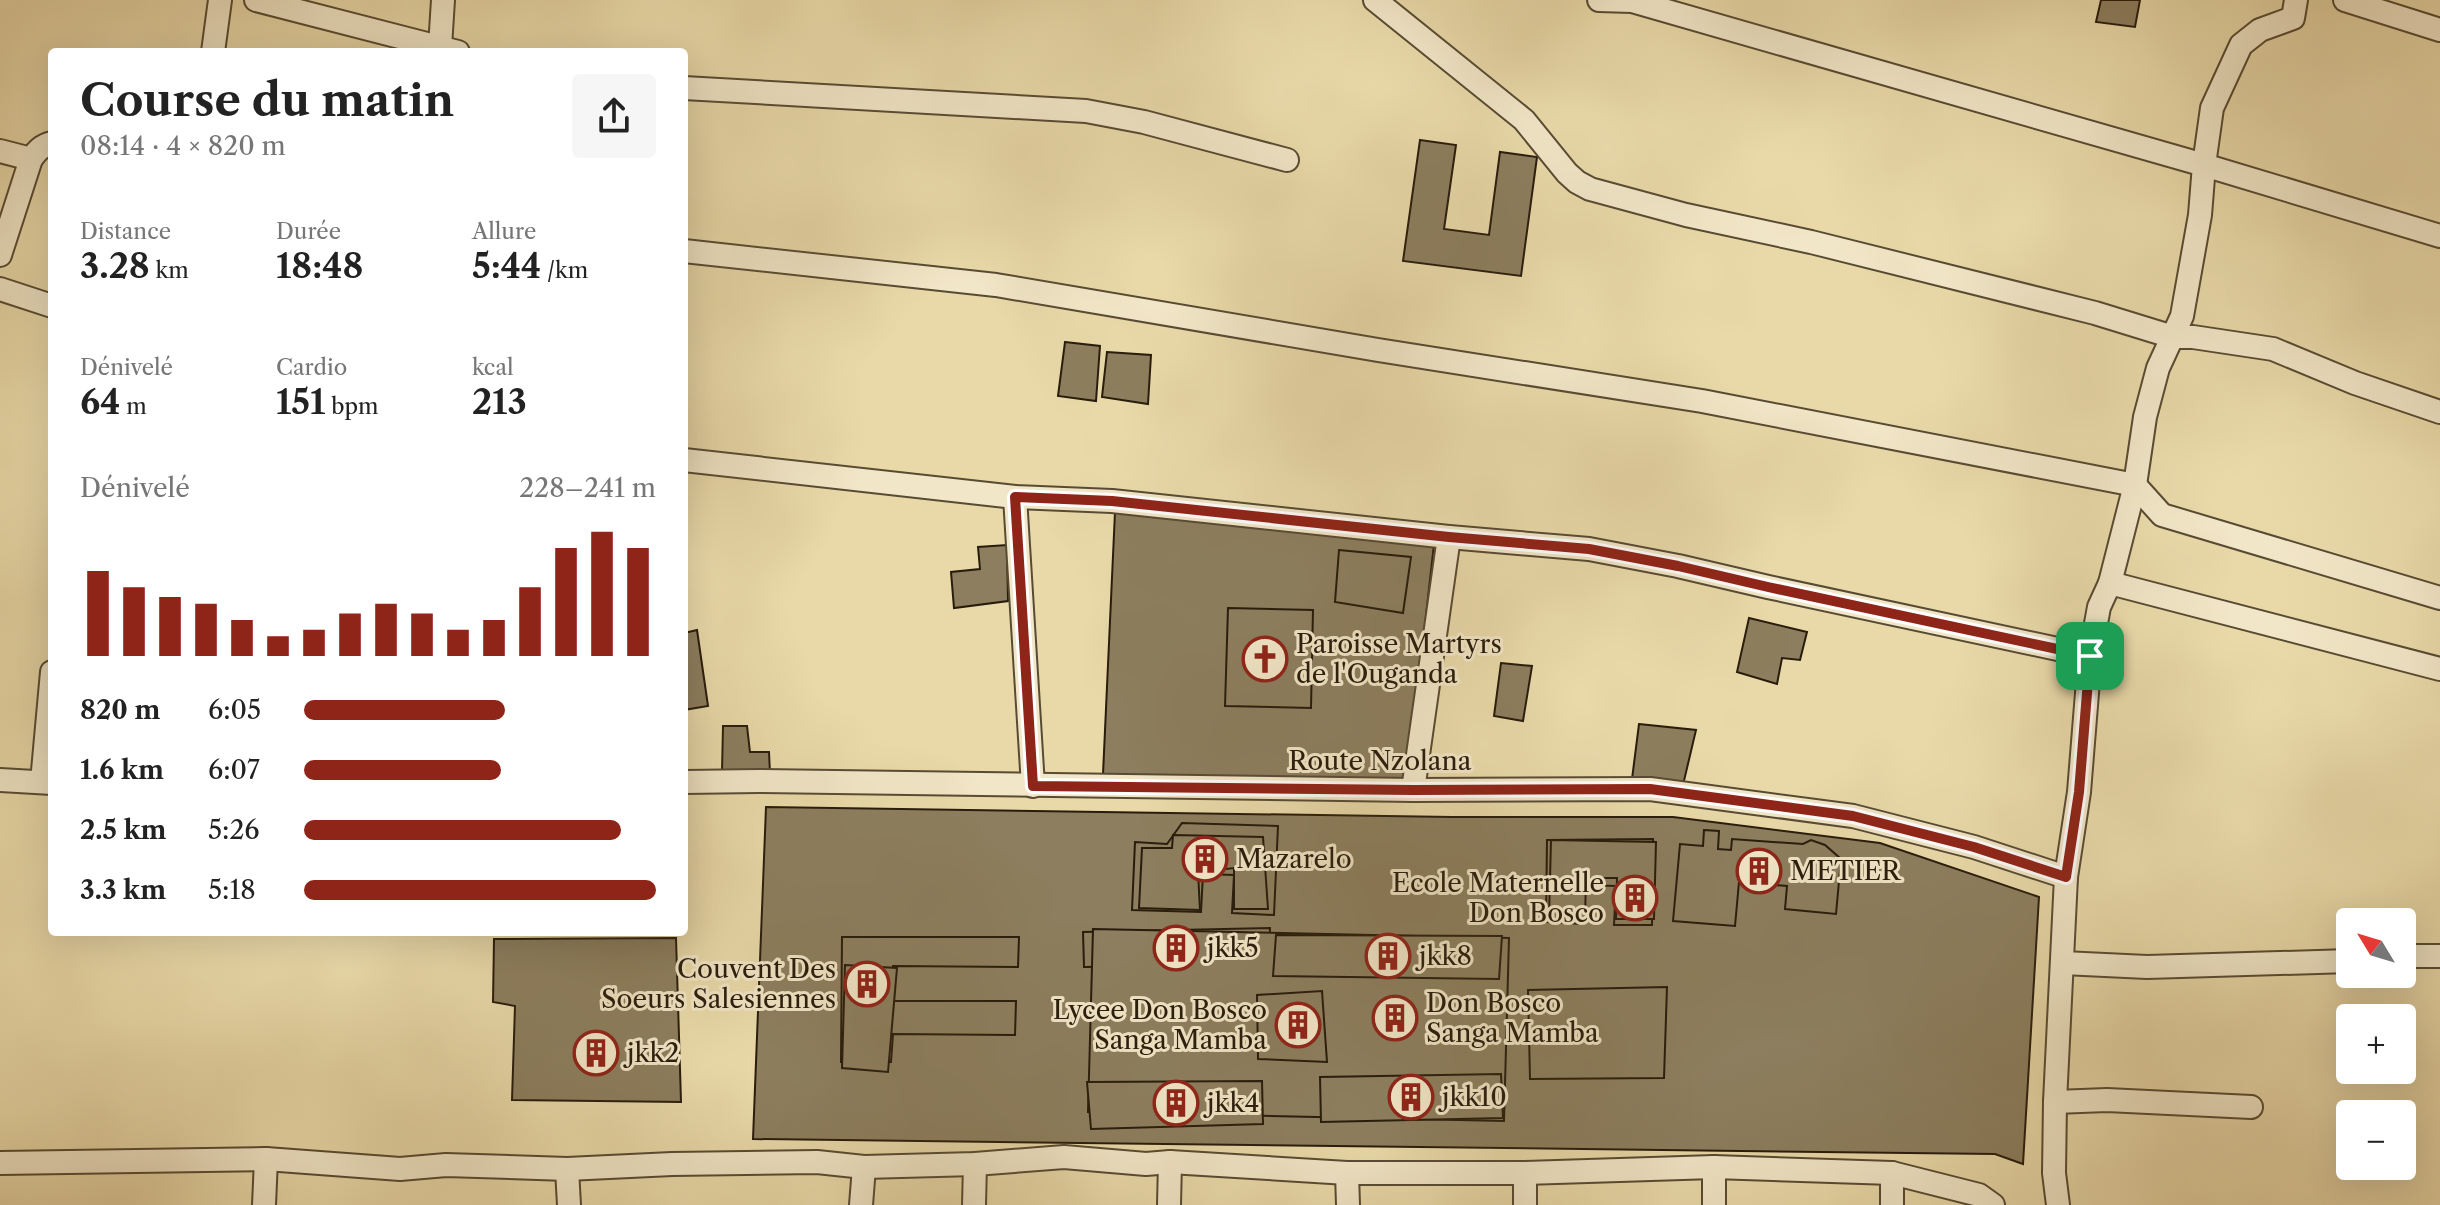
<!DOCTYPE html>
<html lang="fr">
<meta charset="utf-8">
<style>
:root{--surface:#fff;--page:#f6f6f6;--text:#222;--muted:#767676;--accent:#8f2418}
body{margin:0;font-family:"Libre Caslon Text",serif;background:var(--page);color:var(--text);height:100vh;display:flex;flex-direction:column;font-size:30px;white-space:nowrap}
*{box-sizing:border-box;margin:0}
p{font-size:26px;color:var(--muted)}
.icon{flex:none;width:44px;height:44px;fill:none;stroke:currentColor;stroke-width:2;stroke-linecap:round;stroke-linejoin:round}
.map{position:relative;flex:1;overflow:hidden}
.details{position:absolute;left:48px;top:48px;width:640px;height:888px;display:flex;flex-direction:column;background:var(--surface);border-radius:8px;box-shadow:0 8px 32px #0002}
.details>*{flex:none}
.needle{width:52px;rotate:308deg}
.fabs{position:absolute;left:2336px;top:908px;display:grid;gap:16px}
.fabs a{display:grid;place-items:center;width:80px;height:80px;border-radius:8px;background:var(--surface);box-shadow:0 8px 32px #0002;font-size:40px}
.pin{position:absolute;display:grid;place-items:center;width:68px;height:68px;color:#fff;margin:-34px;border-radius:16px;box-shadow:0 4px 12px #0006}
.round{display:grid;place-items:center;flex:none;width:84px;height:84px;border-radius:8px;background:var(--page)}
.summary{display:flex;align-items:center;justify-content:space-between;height:136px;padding:0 32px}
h1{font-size:44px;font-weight:800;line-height:60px}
.stats{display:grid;grid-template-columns:repeat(3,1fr);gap:12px;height:136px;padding:8px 32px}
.stats div{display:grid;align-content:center}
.stats b{font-size:34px;font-weight:800}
.stats small{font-size:22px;font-weight:400}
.stats p{font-size:22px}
.chart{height:224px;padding:16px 32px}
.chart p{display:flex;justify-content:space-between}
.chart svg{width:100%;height:144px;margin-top:8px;stroke:var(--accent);stroke-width:6}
ul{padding:0 32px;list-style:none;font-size:26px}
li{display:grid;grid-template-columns:128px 96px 1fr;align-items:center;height:60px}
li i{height:20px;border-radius:10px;background:var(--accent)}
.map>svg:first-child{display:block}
.building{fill:#8c7e5e;stroke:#281c0c;stroke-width:2}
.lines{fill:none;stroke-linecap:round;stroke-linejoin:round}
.minor-casing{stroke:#584b33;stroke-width:26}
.minor{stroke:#f1e6c7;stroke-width:22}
.route-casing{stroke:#fff;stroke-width:16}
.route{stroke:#8f2418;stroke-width:10}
.labels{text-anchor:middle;stroke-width:6;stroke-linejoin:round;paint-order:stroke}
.poi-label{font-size:26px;fill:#281c0c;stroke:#f1e6c7;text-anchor:start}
.street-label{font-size:26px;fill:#281c0c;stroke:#f1e6c7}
</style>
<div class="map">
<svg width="2440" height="1205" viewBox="0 0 2440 1205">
<rect width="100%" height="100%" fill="#e9d9a9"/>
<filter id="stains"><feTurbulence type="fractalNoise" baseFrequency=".0025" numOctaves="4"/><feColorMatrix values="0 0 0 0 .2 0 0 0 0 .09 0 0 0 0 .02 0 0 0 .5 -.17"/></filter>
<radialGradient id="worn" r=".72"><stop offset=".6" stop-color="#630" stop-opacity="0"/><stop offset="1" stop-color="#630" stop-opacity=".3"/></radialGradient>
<g class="building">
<path d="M2101 0H2140L2135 27 2096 22Z"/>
<path d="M1420 140 1456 145 1444 229 1489 235 1500 152 1537 157 1521 276 1403 261Z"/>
<path d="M1065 342 1100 346 1096 401 1058 396Z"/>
<path d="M1107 352 1151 355 1148 404 1102 397Z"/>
<path d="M1115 512 1434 544 1407 785 1103 774Z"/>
<path d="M1007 545 1008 601 954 608 951 572 980 569 978 547Z"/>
<path d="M1339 550 1411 557 1403 613 1335 602Z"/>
<path d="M1228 608 1313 610 1311 708 1225 706Z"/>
<path d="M1749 618 1807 632 1800 660 1782 658 1777 684 1737 672Z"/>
<path d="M697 630 708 706 684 710V633Z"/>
<path d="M1501 663 1532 666 1523 721 1494 716Z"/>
<path d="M1639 724 1696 730 1683 785 1632 779Z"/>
<path d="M723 726H747L750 752H769L770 774 722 772Z"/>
<path d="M766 807 1452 817H1673L1880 843 2039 897 2023 1164 1995 1154 753 1139Z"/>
<path d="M1182 823 1278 826 1274 915 1232 913 1234 875 1203 874 1201 912 1132 910 1135 842 1167 844Z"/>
<path d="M1704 830 1719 831 1718 849 1731 850 1732 839 1803 844 1811 840 1825 845 1841 859 1836 914 1785 909 1787 886 1739 882 1735 926 1673 921 1680 844 1703 846Z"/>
<path d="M1173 835 1263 837 1268 909H1234V868L1198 872 1200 910 1139 908 1142 848H1172Z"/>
<path d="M1653 839 1652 925H1614L1616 886 1582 885 1583 924 1546 922 1547 840Z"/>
<path d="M1551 840 1656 842 1654 919H1616L1617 878H1586L1585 919 1549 918Z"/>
<path d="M1270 928 1269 965 1084 967 1083 932Z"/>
<path d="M1093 929 1509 938 1504 1121 1088 1112Z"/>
<path d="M1276 935 1502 936 1499 979 1273 976Z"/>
<path d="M842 937H1019L1018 967 893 966 892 1001H1016L1015 1035 893 1034 891 1062H841Z"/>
<path d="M676 938 681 1102 512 1100 515 1006 493 1002 494 939Z"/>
<path d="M845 965 897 968 888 1072 842 1068Z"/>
<path d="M1667 987 1664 1078 1530 1079 1528 990Z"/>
<path d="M1322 991 1327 1062 1258 1059 1257 995Z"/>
<path d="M1501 1074 1503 1118 1321 1122 1320 1077Z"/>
<path d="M1262 1081 1263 1124 1091 1129 1087 1082Z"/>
</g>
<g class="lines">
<g class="minor-casing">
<g id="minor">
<path d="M256 0 458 52"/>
<path d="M1375 0 1524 120 1567 173 1577 182 1590 189 1686 215 1811 242 2095 313 2173 337H2193L2273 349 2355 383 2440 412"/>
<path d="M1599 0 1632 1 2204 165 2440 236"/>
<path d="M2345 0 2440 30"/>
<path d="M440 47 443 0"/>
<path d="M213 52 220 0"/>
<path d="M684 88 1086 111 1144 122 1287 160"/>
<path d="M0 151 31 159"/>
<path d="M684 251 996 285 1378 350 1702 401 2135 485 2162 515 2440 598"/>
<path d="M0 255 31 159C37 151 42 145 52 143"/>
<path d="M0 289 52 306"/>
<path d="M684 460 1015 497 1112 501 1449 537 1589 549 1678 566 1768 587 2090 656"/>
<path d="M1015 497 1033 786"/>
<path d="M2110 583 2440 669"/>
<path d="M0 780 52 783"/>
<path d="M42 782 52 672"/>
<path d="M684 782 759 781 1413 790 1650 789 1853 816 1974 847 2066 877"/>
<path d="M1413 790 1449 537"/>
<path d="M2402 956H2440"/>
<path d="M2063 963 2147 967 2350 961"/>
<path d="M2055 1102 2107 1100 2251 1107"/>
<path d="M0 1163 266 1159 400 1169 446 1165 567 1169 672 1164 817 1162 864 1167 975 1164 1064 1157 1146 1164 1170 1162 1347 1173H1525L1714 1167 1892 1173 1979 1195 1993 1205"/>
<path d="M1714 1167V1205"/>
<path d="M567 1169 569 1205"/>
<path d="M1347 1173 1348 1205"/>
<path d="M1525 1173V1205"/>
<path d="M264 1205 266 1159"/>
<path d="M861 1205 864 1167"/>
<path d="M974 1205 975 1164"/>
<path d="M1169 1205 1170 1162"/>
<path d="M1892 1205V1173"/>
<path d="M2058 1205 2054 1173 2055 1102 2066 877 2079 792 2090 656 2099 607 2110 583 2135 485 2145 417 2158 368 2182 316 2200 215 2204 165 2212 108 2241 45 2260 30 2293 18 2296 0"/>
</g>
</g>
<use href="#minor" class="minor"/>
</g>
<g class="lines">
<g class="route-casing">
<path id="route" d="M1015 497 1112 501 1449 537 1589 549 1678 566 1768 587 2090 656 2079 792 2066 877 1974 847 1853 816 1650 789 1413 790 1033 786Z"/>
</g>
<use href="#route" class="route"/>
</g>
<defs>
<g id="church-ring" transform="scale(2.3)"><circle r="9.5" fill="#f1e6c7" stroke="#8f2418" stroke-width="1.5"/><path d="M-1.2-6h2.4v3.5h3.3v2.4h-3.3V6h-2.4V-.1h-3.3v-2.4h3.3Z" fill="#8f2418"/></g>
<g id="building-ring" transform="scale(2.3)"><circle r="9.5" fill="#f1e6c7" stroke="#8f2418" stroke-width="1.5"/><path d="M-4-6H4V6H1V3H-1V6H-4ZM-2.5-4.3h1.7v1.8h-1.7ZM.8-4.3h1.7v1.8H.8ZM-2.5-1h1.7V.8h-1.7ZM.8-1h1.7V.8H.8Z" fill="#8f2418"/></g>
</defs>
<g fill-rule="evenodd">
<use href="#church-ring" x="1265" y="659"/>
<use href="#building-ring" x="1205" y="859"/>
<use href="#building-ring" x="1759" y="871"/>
<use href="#building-ring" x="1635" y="898"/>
<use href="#building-ring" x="1176" y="948"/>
<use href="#building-ring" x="1388" y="956"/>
<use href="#building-ring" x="867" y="984"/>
<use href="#building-ring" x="1395" y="1018"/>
<use href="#building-ring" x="1298" y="1025"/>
<use href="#building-ring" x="596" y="1053"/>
<use href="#building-ring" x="1411" y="1097"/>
<use href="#building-ring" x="1176" y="1103"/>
</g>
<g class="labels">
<g class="poi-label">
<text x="1296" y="653">Paroisse Martyrs<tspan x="1296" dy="30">de l'Ouganda</tspan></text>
<text x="1236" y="868">Mazarelo</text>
<text x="1790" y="880">METIER</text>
<text x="1604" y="892" text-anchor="end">Ecole Maternelle<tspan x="1604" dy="30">Don Bosco</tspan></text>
<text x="1207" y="957">jkk5</text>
<text x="1419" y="965">jkk8</text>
<text x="836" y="978" text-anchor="end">Couvent Des<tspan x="836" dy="30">Soeurs Salesiennes</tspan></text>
<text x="1426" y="1012">Don Bosco<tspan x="1426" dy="30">Sanga Mamba</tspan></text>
<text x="1267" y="1019" text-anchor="end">Lycee Don Bosco<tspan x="1267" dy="30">Sanga Mamba</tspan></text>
<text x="627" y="1062">jkk2</text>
<text x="1442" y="1106">jkk10</text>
<text x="1207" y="1112">jkk4</text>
</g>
<g class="street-label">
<text x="1380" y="770">Route Nzolana</text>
</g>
</g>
<rect width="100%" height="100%" filter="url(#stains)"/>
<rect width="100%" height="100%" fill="url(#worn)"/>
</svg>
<div class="fabs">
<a><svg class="needle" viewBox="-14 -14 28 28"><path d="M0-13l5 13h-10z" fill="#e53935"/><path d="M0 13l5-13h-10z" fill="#767676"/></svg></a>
<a>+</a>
<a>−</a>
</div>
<div class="pin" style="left:2090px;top:656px;background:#1e9e55"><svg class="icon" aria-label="arrive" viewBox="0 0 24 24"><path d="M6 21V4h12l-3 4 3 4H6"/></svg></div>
<section class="details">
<div class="summary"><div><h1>Course du matin</h1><p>08:14 · 4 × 820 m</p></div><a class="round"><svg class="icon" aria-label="share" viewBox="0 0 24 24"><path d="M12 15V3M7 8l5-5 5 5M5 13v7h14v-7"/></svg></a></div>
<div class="stats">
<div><p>Distance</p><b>3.28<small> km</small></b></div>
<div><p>Durée</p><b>18:48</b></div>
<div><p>Allure</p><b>5:44<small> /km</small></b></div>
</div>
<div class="stats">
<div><p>Dénivelé</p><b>64<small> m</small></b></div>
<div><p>Cardio</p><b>151<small> bpm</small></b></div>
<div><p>kcal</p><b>213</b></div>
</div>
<div class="chart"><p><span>Dénivelé</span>228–241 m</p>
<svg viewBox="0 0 160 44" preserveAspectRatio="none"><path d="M5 44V18M15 44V23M25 44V26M35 44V28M45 44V33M55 44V38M65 44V36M75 44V31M85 44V28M95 44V31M105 44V36M115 44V33M125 44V23M135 44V11M145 44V6M155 44V11"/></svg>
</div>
<ul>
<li><b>820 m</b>6:05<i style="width:57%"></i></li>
<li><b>1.6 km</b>6:07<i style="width:56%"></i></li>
<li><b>2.5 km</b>5:26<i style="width:90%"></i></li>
<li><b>3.3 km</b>5:18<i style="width:100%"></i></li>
</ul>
</section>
</div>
